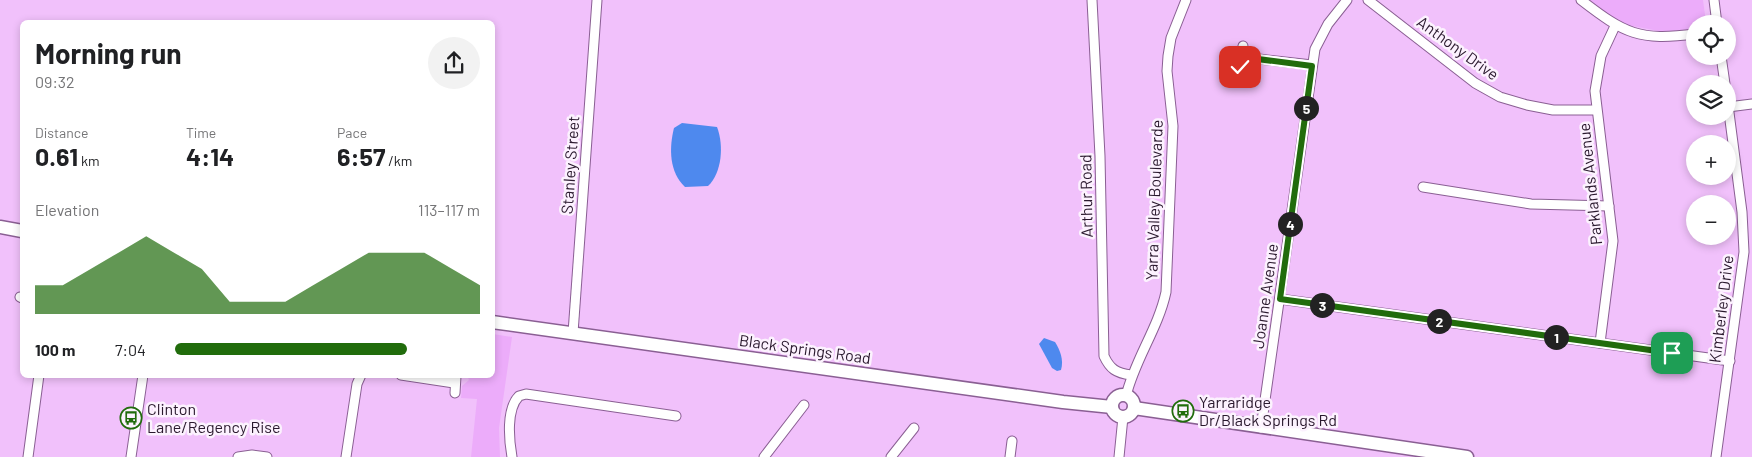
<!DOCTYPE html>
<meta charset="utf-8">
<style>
:root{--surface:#fff;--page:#f2f2f2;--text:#202124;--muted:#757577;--accent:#216c0c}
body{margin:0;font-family:Barlow,sans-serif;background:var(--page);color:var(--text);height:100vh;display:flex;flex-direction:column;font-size:19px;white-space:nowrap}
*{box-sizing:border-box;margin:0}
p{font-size:16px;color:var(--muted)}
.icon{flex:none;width:28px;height:28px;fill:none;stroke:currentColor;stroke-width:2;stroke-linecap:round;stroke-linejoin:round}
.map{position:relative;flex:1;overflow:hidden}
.side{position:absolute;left:20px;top:20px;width:475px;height:358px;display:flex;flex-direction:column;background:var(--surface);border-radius:8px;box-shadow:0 2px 8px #0003}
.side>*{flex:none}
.tools{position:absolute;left:1686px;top:15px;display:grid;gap:10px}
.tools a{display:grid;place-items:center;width:50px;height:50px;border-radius:50%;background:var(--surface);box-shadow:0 2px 8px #0003;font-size:25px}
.pin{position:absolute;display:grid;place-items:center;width:42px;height:42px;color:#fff;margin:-21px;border-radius:10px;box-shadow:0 2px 8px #0006}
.km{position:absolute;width:25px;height:25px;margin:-12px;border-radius:50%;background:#222;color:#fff;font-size:14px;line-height:25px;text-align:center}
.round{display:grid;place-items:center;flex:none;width:52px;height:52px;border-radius:26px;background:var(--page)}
.overview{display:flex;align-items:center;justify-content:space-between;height:85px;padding:0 15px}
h1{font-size:28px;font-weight:700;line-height:38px}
.stats{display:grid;grid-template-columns:repeat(3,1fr);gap:8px;height:85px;padding:5px 15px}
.stats div{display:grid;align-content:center}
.stats b{font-size:25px;font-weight:700}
.stats small{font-size:14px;font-weight:400}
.stats p{font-size:14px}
.chart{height:140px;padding:10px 15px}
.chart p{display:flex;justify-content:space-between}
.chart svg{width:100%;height:90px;margin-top:5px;fill:var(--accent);opacity:.7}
ul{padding:0 15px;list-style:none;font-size:16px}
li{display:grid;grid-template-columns:80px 60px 1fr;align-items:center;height:38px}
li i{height:12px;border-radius:6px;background:var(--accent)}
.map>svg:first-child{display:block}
.green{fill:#ecacfa}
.water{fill:#4e89ee}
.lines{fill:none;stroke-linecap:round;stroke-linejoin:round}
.street-casing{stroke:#8a5f93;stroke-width:11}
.secondary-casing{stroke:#8a5f93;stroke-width:15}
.street{stroke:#fff;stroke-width:9}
.secondary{stroke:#fff;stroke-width:12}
.route-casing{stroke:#fff;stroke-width:10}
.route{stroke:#216c0c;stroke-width:6}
.labels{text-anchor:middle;stroke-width:5;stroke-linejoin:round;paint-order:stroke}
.street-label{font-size:16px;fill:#2a192e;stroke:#fcf2fe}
.poi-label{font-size:16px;fill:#2a192e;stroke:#fcf2fe;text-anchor:start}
</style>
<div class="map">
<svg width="1752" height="457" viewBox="0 0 1752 457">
<rect width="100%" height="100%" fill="#f1c1fb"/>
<g class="green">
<path d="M1587 0H1703L1706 22 1695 24V29L1664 32 1617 23Z"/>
<path d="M493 334 512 337 499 428 500 457H471L477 399 461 398 462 386 469 380 467 375H492Z"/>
</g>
<g class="water">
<path d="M682 123 717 127C724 145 722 173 708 186L685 187C669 172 669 148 674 128Z"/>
<path d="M1044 338 1055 342C1060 350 1064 360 1061 370L1057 371 1052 368 1039 344Z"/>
</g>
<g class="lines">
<g class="street-casing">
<g id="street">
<path d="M1092 0 1100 156 1104 356C1110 369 1116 373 1131 375"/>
<path d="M1368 0 1475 83 1500 97 1527 105 1553 110H1596"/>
<path d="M1581 0C1625 34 1639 41 1695 34"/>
<path d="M1714 0 1717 24"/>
<path d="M1721 56 1725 84"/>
<path d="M1242 57 1312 65"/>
<path d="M1240 67 1243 46"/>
<path d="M1728 107 1752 104"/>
<path d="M1423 187 1531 204 1609 206"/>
<path d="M20 297 22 298"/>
<path d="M1280 299 1730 361"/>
<path d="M573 333 597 0"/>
<path d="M1600 343 1613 241 1595 91 1601 56 1615 26"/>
<path d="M401 375 454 383"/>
<path d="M455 393 456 376"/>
<path d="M1126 396C1135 359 1158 329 1166 292L1173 126 1167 71 1168 56 1171 38 1186 0"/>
<path d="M1261 428 1315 49 1328 24 1347 0"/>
<path d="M28 457 39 375"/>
<path d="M131 457 143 375"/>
<path d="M238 457 252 455 267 457"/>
<path d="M346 457 357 384 361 375"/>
<path d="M512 457C509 440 506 409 519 396L526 394 676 416"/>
<path d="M764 457 804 405"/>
<path d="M891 457 914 428"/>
<path d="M1010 457 1012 441"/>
<path d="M1119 457 1123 417"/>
<path d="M1716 457 1744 252 1742 212 1728 105"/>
</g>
</g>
<g class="secondary-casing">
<g id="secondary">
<path d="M0 227 22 231"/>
<path d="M492 322 1063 402 1112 407"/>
<circle cx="1123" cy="406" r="11"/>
<path d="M1134 408 1467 457"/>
</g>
</g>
<use href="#street" class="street"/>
<use href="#secondary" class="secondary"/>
</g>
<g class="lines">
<g class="route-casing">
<path id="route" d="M1240 67 1242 57 1312 66 1280 299 1672 353"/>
</g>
<use href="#route" class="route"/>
</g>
<defs>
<g id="bus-ring" transform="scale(1.125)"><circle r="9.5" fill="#fcf2fe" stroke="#216c0c" stroke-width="1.5"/><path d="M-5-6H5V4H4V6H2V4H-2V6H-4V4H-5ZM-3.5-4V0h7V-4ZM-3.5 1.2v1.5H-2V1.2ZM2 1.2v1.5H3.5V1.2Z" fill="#216c0c"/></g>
</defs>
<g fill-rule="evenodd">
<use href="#bus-ring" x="1183" y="411"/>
<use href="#bus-ring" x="131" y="418"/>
</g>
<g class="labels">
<g class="street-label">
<text transform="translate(1458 48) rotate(36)" y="6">Anthony Drive</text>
<text transform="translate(570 165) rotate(-86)" y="6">Stanley Street</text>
<text transform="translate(1590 184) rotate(-96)" y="6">Parklands Avenue</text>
<text transform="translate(1086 196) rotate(-91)" y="6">Arthur Road</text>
<text transform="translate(1154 200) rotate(-88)" y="6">Yarra Valley Boulevarde</text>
<text transform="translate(1265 296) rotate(-82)" y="6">Joanne Avenue</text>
<text transform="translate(1721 309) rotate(-83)" y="6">Kimberley Drive</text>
<text transform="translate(805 349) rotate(8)" y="6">Black Springs Road</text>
</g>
<g class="poi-label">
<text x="1199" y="408">Yarraridge<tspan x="1199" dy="18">Dr/Black Springs Rd</tspan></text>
<text x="147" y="415">Clinton<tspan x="147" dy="18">Lane/Regency Rise</tspan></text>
</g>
</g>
</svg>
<div class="tools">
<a><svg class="icon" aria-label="locate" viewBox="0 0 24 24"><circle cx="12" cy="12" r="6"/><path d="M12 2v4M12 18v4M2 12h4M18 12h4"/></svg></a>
<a><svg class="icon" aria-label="layers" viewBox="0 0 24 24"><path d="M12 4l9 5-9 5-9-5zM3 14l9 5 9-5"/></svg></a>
<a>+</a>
<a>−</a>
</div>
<div class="pin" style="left:1672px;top:353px;background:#1e9e55"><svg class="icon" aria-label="arrive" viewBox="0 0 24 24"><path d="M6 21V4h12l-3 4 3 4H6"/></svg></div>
<div class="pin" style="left:1240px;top:67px;background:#d93025"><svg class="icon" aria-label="check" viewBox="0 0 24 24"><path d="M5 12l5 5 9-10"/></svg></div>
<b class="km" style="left:1556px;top:337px">1</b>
<b class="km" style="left:1439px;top:321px">2</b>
<b class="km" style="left:1322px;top:305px">3</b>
<b class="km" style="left:1290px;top:224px">4</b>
<b class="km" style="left:1306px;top:108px">5</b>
<section class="side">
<div class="overview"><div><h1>Morning run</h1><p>09:32</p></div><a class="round"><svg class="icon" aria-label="share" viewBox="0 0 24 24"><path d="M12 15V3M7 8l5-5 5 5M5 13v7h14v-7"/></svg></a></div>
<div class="stats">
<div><p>Distance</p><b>0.61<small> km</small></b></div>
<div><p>Time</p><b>4:14</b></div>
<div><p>Pace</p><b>6:57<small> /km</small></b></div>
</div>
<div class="chart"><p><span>Elevation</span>113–117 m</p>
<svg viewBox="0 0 160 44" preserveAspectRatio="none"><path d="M0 44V30L10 30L20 22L30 14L40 6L50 14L60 22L70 38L80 38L90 38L100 30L110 22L120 14L130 14L140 14L150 22L160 30V44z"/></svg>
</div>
<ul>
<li><b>100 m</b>7:04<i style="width:76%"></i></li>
</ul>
</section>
</div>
